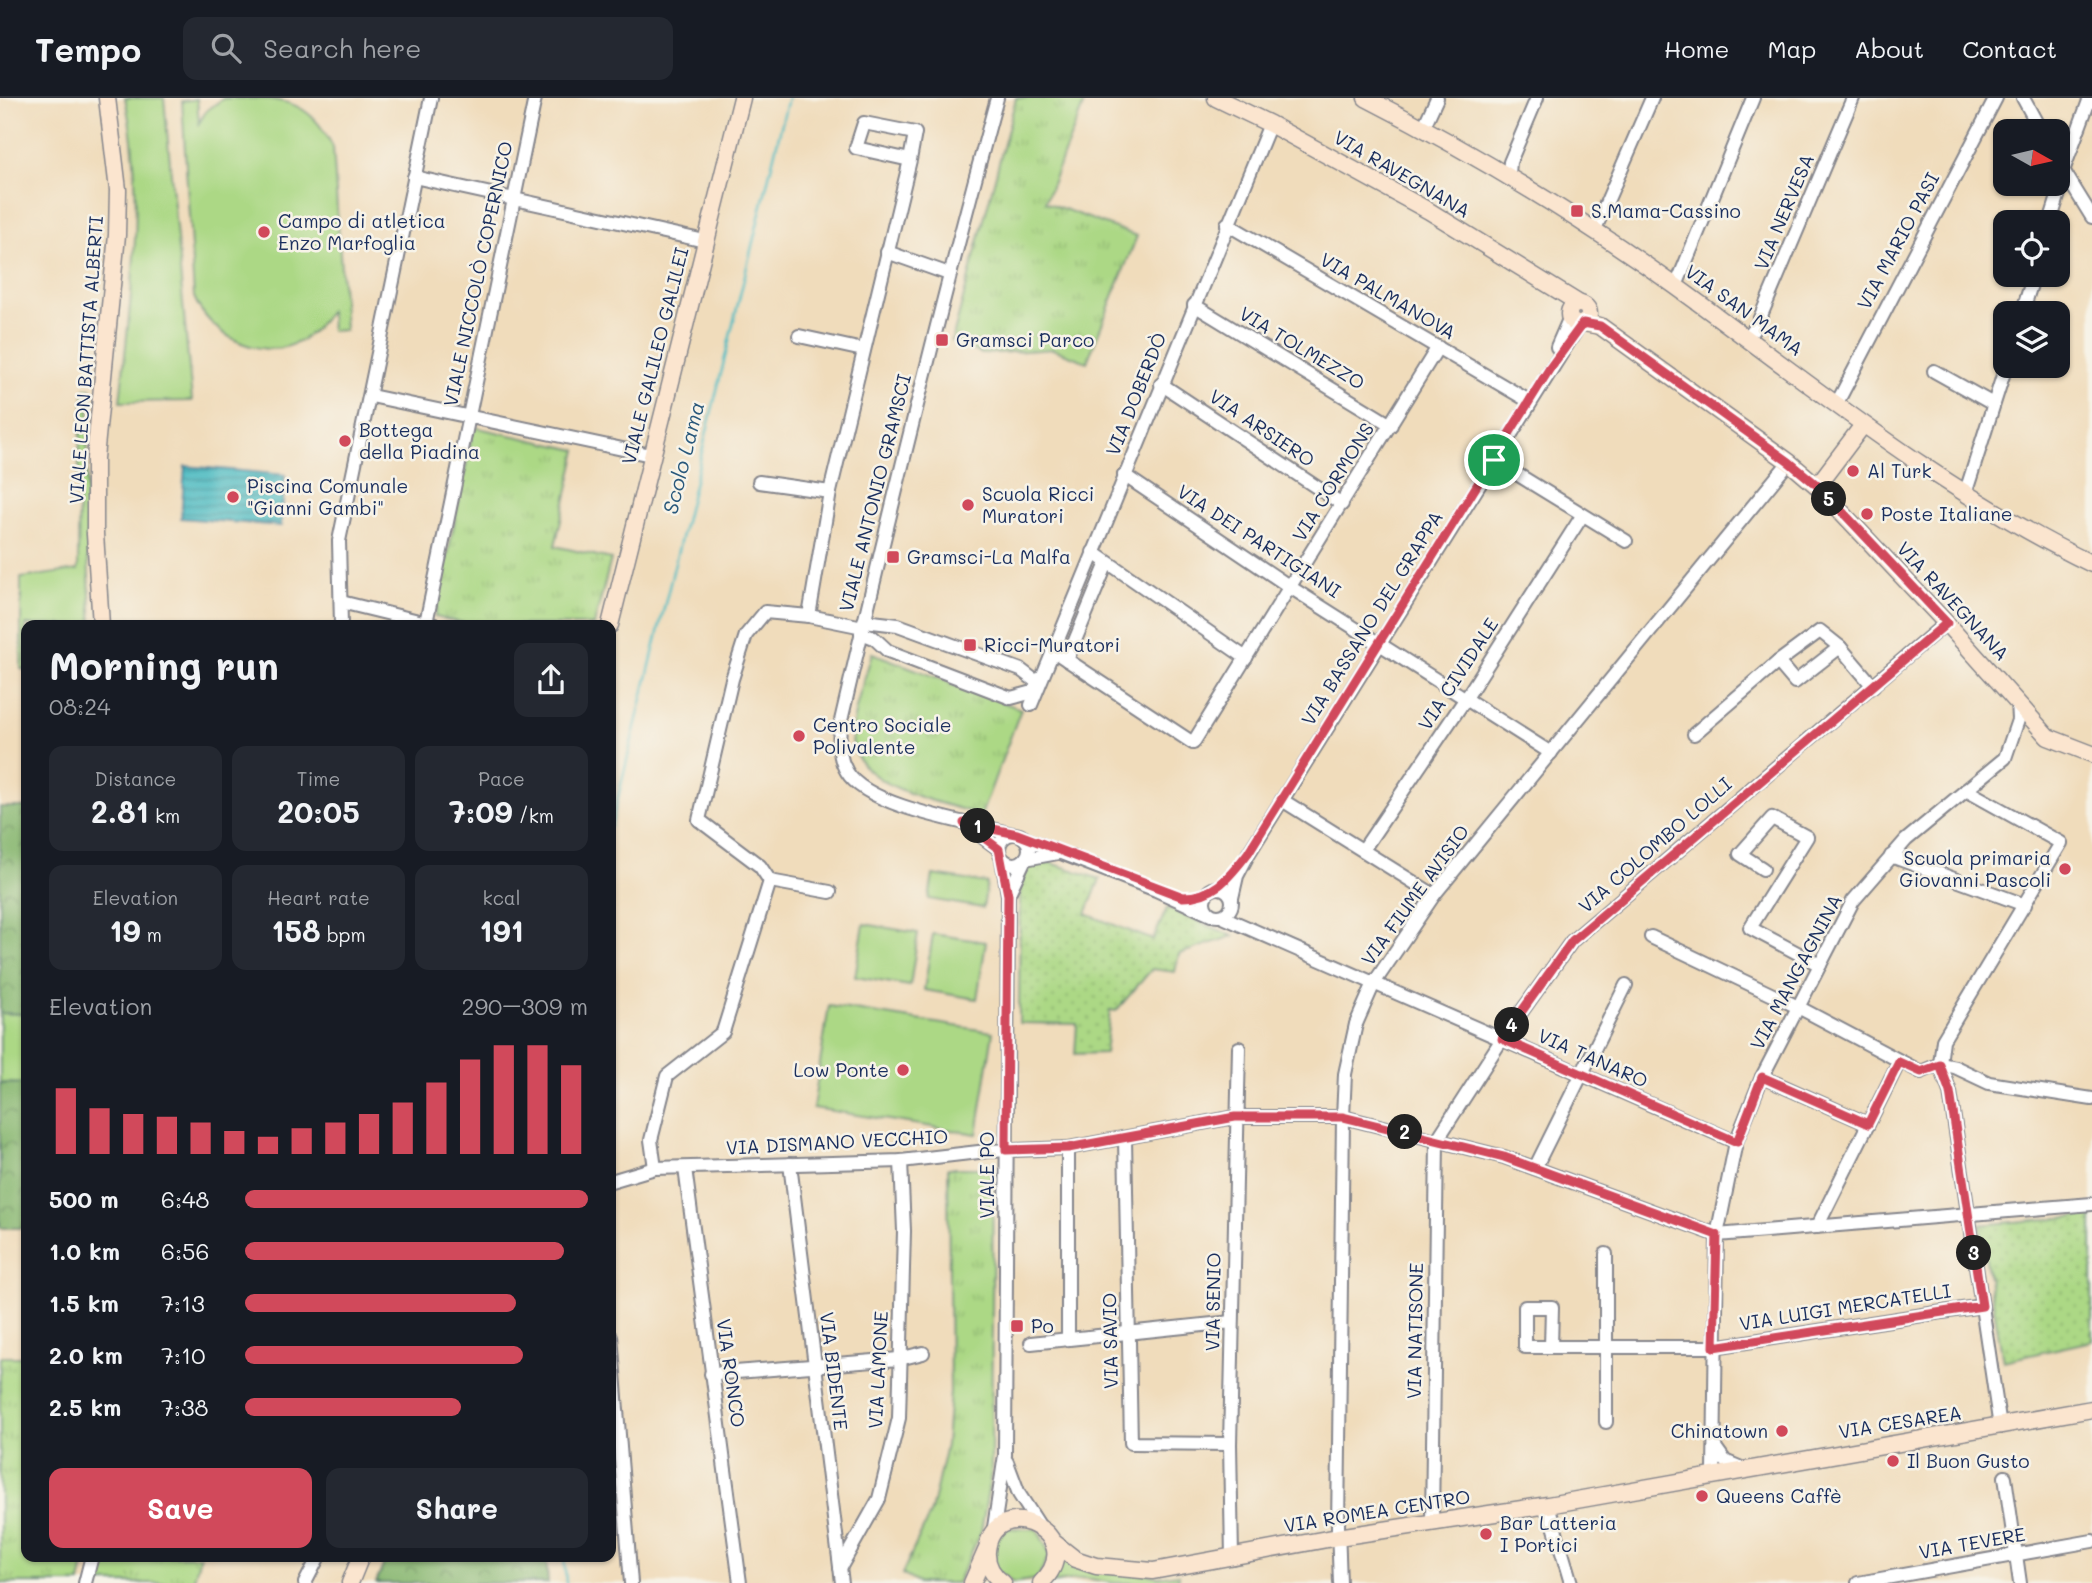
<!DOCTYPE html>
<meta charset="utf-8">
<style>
:root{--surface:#171b24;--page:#242831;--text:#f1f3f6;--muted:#9ea1a6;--line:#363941;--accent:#d1495b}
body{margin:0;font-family:Mali,sans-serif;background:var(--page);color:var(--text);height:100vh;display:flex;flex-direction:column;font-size:26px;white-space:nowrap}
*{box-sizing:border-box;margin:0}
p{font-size:23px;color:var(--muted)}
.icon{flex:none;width:38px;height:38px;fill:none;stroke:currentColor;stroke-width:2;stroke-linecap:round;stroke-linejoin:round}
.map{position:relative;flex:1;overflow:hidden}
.details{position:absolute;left:21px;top:522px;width:595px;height:942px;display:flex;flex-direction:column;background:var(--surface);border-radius:14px;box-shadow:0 2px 5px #0004}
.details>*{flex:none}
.needle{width:46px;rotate:98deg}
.tools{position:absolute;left:1993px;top:21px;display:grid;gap:14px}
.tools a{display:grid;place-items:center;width:77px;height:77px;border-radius:14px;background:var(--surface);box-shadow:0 2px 5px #0004;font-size:35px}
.pin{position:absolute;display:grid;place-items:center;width:60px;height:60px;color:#fff;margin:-30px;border:4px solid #fff;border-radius:50%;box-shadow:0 2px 7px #0007}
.km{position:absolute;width:35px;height:35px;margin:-18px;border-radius:50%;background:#222;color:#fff;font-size:19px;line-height:35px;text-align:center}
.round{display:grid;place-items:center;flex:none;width:74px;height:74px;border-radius:14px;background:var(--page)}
.headline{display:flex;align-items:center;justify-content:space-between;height:119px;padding:0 28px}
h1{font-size:38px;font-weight:800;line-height:52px}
.stats{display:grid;grid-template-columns:repeat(3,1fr);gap:10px;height:119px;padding:7px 28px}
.stats div{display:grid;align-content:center;border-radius:14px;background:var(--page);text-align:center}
.stats b{font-size:30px;font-weight:800}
.stats small{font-size:19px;font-weight:400}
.stats p{font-size:19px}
.chart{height:196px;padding:14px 28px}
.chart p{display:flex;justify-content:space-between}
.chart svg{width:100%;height:126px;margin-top:7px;stroke:var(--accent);stroke-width:6}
.cta{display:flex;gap:14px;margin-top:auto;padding:14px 28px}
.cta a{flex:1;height:80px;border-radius:14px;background:var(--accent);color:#fff;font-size:28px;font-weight:800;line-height:80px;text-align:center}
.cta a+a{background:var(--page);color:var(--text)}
ul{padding:0 28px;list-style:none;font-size:23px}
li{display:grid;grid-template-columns:112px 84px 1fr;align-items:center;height:52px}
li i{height:18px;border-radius:9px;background:var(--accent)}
header{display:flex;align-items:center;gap:42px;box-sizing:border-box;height:98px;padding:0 35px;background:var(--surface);border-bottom:2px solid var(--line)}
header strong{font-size:33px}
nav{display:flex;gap:38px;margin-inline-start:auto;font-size:24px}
.search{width:490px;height:63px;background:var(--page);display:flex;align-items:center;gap:18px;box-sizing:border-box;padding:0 24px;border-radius:14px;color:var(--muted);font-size:26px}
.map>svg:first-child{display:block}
.grass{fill:#acd885;stroke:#648472;stroke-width:2}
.forest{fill:url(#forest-crowns);stroke:#527468;stroke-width:2}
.park{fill:url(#park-tufts);stroke:#648472;stroke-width:2}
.garden{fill:url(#garden-dots);stroke:#648472;stroke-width:2}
.water{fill:url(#water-rules);stroke:#347590;stroke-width:2}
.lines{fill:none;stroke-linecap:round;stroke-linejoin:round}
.stream{stroke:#4cbbc2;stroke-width:2.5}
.street-casing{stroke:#86868c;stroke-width:16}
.secondary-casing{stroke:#86868c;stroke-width:19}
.street{stroke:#fff;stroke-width:12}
.secondary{stroke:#fbe5cf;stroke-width:16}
.route-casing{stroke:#fff;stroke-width:14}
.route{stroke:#d1495b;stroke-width:9}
.poi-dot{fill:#d1495b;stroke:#f7f3e8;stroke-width:2.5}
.labels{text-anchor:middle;stroke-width:5;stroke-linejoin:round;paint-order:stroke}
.street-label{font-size:19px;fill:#1b2f5e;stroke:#f7f3e8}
.poi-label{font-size:19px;fill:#1b2f5e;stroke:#f7f3e8;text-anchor:start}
.water-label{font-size:21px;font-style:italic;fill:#2a597c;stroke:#f7f3e8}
</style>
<header>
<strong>Tempo</strong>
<div class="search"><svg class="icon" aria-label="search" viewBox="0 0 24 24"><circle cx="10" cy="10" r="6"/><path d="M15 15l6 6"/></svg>Search here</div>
<nav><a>Home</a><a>Map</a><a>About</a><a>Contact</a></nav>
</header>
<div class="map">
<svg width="2092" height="1485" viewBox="0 0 2092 1485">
<defs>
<pattern id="forest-crowns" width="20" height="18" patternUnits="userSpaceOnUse" patternTransform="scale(1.75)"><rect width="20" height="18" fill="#89b872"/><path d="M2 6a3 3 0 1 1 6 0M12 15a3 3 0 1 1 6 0" fill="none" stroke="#6f9661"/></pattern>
<pattern id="park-tufts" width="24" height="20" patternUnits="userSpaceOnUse" patternTransform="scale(1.75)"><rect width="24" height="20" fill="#acd885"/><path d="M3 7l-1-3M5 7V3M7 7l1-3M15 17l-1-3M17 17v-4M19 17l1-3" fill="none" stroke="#93ba75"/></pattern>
<pattern id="garden-dots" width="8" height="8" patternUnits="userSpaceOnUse" patternTransform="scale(1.75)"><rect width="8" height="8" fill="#acd885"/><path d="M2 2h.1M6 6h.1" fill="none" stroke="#93ba75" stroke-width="1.8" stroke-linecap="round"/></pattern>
<pattern id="water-rules" width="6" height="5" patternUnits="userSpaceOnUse" patternTransform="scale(1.75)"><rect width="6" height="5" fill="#4cbbc2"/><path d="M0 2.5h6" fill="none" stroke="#3e98a1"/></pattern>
</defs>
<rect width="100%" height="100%" fill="#f7f3e8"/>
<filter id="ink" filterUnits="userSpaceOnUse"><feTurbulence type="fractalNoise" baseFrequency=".0143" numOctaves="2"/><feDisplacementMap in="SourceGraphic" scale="14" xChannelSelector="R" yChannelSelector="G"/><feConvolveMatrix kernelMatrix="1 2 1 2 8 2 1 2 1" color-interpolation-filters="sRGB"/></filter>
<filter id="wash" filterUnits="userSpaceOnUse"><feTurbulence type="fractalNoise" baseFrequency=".00686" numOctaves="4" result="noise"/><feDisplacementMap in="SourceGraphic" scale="28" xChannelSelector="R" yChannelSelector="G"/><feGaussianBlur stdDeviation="1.57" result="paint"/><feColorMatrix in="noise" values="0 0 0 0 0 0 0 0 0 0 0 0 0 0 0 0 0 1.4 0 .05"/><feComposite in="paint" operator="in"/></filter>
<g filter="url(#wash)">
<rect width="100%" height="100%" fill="#f0dcbb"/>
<g class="grass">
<path d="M125 0H164L192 303 120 304C130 202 147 102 125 0Z"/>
<path d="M224 0C284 0 308 0 333 49L345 232 331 233 330 213C320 226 310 239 294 246 255 262 209 235 194 199L182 3 197 1 199 25 206 13Z"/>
<path d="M85 290H91C84 370 86 447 92 527H26V572L21 571V480L78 472 79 354Z"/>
<path d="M933 777 987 785 983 810 929 801Z"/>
<path d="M864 826 918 835 910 888 855 879Z"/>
<path d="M933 836 986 844 977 901 924 892Z"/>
<path d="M829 908 993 934 977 1036 813 1010Z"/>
<path d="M0 915 26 916V986L0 985Z"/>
<path d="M1008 1430 1037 1431 1050 1456 1037 1481 1013 1485 995 1471 994 1443Z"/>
<path d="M1057 1452 1159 1479 1179 1476V1480L1165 1485H1114L1084 1480 1050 1485Z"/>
</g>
<g class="forest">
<path d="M0 709H26V916L0 915Z"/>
<path d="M0 985 26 986V1130H0Z"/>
<path d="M387 1458H546L548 1485H376Z"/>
</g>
<g class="park">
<path d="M1016 0H1086L1045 104 1137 138 1087 264 1053 251 982 256 952 243Z"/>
<path d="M474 329 577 352 555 448 611 461 594 527H473L435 519Z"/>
<path d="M872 555 1021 611 981 717C942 704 852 690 852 638 853 611 865 581 872 555Z"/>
<path d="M948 1070H993L991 1375 981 1434 957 1485H918L902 1476 931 1414 946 1347 950 1293Z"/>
<path d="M0 1259H26V1458H86L80 1485H0Z"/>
<path d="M102 1458H200L193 1485H96Z"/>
</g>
<g class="garden">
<path d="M1045 763 1100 781 1086 816 1153 842 1167 810 1233 838 1179 856 1175 874 1152 871 1116 913 1110 912 1105 955 1075 956 1077 926 1019 925 1020 788 1028 770Z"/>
<path d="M2092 1117V1243L2003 1263 1980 1127Z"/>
</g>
<path class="water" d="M185 368 285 377 281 428 181 420Z"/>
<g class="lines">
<g class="stream">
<path d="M611 728 788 0"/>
<path d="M564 1458 566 1485"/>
</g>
</g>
</g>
<g filter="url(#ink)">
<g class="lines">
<g class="street-casing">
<g id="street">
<path d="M997 0C940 208 889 417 840 627 839 643 838 660 847 674 868 710 972 725 1012 736"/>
<path d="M2023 0 2041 33"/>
<path d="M1420 27 1425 26 1437 0"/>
<path d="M2058 64 2092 119"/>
<path d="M2063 73 2090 0"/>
<path d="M1509 76 1510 64 1537 0"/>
<path d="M414 79 705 143"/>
<path d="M2050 124 2062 86 2068 81"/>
<path d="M1227 126 1529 303"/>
<path d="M1595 131 1652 0"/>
<path d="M887 154 949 176"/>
<path d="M1676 188 1753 0"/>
<path d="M1194 207 1391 327"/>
<path d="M2022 215 2034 177"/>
<path d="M799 238 863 252"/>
<path d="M1746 241 1757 227 1853 0"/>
<path d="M1557 249 1570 219"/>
<path d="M1934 273 1993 306"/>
<path d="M1161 286 1342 406"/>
<path d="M371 298 651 357"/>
<path d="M1837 305 1996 0"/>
<path d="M1494 362 1626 443"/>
<path d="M1124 377 1290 489 1551 655"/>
<path d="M759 384 830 394"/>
<path d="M1960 393 1968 387 2006 268"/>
<path d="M1093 454 1246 560"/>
<path d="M341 504 435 527"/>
<path d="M809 518 830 394 910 62 915 35 864 25 856 50 910 62"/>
<path d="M864 523 898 527 1021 572 1034 582 1040 581"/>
<path d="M426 525 535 0"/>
<path d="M341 527 339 443 431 0"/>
<path d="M861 535 874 540 888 553 1011 600 1033 594 1037 587"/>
<path d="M1052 552 1193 645 1438 249"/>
<path d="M1067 562 1107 465"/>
<path d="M1778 564 1795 584 1840 549"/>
<path d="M1031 607 1270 26"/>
<path d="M1694 636 1778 564 1820 533 1840 549 1873 588"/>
<path d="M1966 692 2061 745 1943 942 1940 966 1950 994 2000 1329"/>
<path d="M1282 702 1434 797"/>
<path d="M969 729 999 751"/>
<circle cx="1014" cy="751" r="15"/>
<path d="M1025 741 1156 792 1211 817"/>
<path d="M1363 752 1466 600 1582 418"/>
<path d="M1891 758 2025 807"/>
<path d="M1763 771 1740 756 1772 720 1807 739 1750 830 1820 867"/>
<circle cx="1218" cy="804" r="14"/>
<path d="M830 794 770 783 760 768 699 722 732 581 746 537 765 514 809 518 863 529"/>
<path d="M1008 797 1025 761 1058 755"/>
<path d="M1232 800 1237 778 1249 755 1580 226"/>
<path d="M1223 819 1736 1044"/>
<path d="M1651 839 1798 909 1921 974 1940 966"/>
<path d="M1940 966 1955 969 1989 985 2092 1001"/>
<path d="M1762 979 1868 1026"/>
<path d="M1125 1041 1131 1345 1230 1346"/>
<path d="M790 1066 842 1485"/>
<path d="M655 1070 651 1042 667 978 723 934 770 783"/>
<path d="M685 1070 740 1485"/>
<path d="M1535 1070 1626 887"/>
<path d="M611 1083 655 1070 901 1063 987 1053 1068 1050 1235 1019H1343L1504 1059 1717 1137 2092 1106"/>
<path d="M1817 1129 1899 964"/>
<path d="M1606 1156V1324"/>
<path d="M611 1238 631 1485"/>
<path d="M1068 1241V1050"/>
<path d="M1031 1245 1232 1224"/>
<path d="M1551 1249 1552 1209H1525V1249H1714L1982 1208"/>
<path d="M711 1276 899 1261 923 1255"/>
<path d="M1715 1349 1725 1363 1744 1371"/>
<path d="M1007 1364 1019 1396 1039 1427"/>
<path d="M1714 1376 1717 1137 1736 1044 1762 979 1853 803 1906 742 2005 660 2018 622 2017 603"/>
<path d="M2005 1379 2020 1485"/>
<path d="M1548 1407 1571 1485"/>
<path d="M1432 1425 1437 1042 1502 941 1572 843 1946 525"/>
<path d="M993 1436 1005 1357 1008 797 1002 761"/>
<path d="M1232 1460 1230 1346 1239 950"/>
<path d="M840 1470 879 1401 899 1320 904 1133 901 1063"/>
<path d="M85 1485 92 1458"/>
<path d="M305 1485 319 1458"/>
<path d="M1340 1485 1338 1430 1343 1019 1345 976 1356 926 1374 885 1434 797 1789 364"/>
<path d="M1858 1485 2092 1443"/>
</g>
</g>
<g class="secondary-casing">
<g id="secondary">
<path d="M1216 0 1270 26 1429 113 1580 206"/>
<path d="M1366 0C1474 55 1575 116 1674 187 1810 285 1940 393 2092 466"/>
<circle cx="1579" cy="216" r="10"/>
<path d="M1583 225 1600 228 1789 364 1817 388 1946 525 2048 639 2092 656"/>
<path d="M1817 388 1863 327"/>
<path d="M101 527 95 436V360L117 137 118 92 107 0"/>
<path d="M610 527 742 0"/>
<path d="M1052 1443 1075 1461 1096 1468 1153 1473 1338 1439 1548 1407 2092 1311"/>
<path d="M350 1485 361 1458"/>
<path d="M972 1485 986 1453"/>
<path d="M1003 1485C992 1477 986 1466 987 1453 992 1392 1092 1435 1041 1485"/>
</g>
</g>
<use href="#street" class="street"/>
<use href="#secondary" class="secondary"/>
</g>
</g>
<g class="lines" filter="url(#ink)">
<g class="route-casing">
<path id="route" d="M1583 225 1600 228 1789 364 1818 388 1947 525 1572 843 1502 941 1737 1044 1762 979 1868 1026 1899 964 1921 974 1940 967 1950 994 1982 1208 1714 1249 1717 1137 1504 1059 1343 1019H1235L1068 1050 1006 1052 1008 797 999 751 964 725 1017 736 1183 799C1215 799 1229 779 1248 755L1550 270Z"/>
</g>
<use href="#route" class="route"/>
</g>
<g class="poi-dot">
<rect x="1570" y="106" width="14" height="14" rx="3.5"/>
<circle cx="264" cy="134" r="7"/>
<rect x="935" y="235" width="14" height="14" rx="3.5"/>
<circle cx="345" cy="343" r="7"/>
<circle cx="1853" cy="373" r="7"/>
<circle cx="233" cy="399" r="7"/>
<circle cx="968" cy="407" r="7"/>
<circle cx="1867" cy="416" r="7"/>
<rect x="886" y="452" width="14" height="14" rx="3.5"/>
<rect x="963" y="540" width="14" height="14" rx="3.5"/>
<circle cx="799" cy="638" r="7"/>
<circle cx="2065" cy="771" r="7"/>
<circle cx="903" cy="972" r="7"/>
<rect x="1010" y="1221" width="14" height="14" rx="3.5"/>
<circle cx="1782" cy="1333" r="7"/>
<circle cx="1893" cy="1363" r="7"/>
<circle cx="1702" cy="1398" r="7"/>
<circle cx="1486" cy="1436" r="7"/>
</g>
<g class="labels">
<g class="street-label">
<text transform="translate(1402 76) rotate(30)" y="7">VIA RAVEGNANA</text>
<text transform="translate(1784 114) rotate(-67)" y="7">VIA NERVESA</text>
<text transform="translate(1898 143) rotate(-62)" y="7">VIA MARIO PASI</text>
<text transform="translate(478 176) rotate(-78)" y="7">VIALE NICCOLÒ COPERNICO</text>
<text transform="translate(1388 198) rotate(30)" y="7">VIA PALMANOVA</text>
<text transform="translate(1744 212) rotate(36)" y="7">VIA SAN MAMA</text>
<text transform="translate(1302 250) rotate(31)" y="7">VIA TOLMEZZO</text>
<text transform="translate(655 258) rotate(-76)" y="7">VIALE GALILEO GALILEI</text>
<text transform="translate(86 262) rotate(-86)" y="7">VIALE LEON BATTISTA ALBERTI</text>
<text transform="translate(1136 296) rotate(-68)" y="7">VIA DOBERDÒ</text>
<text transform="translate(1262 330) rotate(34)" y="7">VIA ARSIERO</text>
<text transform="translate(1333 384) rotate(-58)" y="7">VIA CORMONS</text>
<text transform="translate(875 395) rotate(-76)" y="7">VIALE ANTONIO GRAMSCI</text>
<text transform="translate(1259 443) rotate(33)" y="7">VIA DEI PARTIGIANI</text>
<text transform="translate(1953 503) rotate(47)" y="7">VIA RAVEGNANA</text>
<text transform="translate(1372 520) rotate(-58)" y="7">VIA BASSANO DEL GRAPPA</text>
<text transform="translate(1458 576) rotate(-57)" y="7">VIA CIVIDALE</text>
<text transform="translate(1655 747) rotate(-41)" y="7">VIA COLOMBO LOLLI</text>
<text transform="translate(1415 797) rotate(-54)" y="7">VIA FIUME AVISIO</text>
<text transform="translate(1796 874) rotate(-62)" y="7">VIA MANGAGNINA</text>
<text transform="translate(1593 960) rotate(24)" y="7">VIA TANARO</text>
<text transform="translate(837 1044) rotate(-3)" y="7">VIA DISMANO VECCHIO</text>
<text transform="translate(987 1077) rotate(-90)" y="7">VIALE PO</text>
<text transform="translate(1213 1204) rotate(-89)" y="7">VIA SENIO</text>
<text transform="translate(1845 1209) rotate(-9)" y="7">VIA LUIGI MERCATELLI</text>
<text transform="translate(1415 1233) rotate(-89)" y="7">VIA NATISONE</text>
<text transform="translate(1110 1243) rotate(-91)" y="7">VIA SAVIO</text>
<text transform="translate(878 1272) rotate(-87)" y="7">VIA LAMONE</text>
<text transform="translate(834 1273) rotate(83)" y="7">VIA BIDENTE</text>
<text transform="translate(731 1275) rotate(82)" y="7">VIA RONCO</text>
<text transform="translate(1900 1324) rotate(-9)" y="7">VIA CESAREA</text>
<text transform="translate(1377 1413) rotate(-9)" y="7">VIA ROMEA CENTRO</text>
<text transform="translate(1972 1445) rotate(-10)" y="7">VIA TEVERE</text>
</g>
<g class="poi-label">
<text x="1591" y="120">S.Mama-Cassino</text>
<text x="278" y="130">Campo di atletica<tspan x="278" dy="22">Enzo Marfoglia</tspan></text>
<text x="956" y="249">Gramsci Parco</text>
<text x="359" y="339">Bottega<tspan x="359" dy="22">della Piadina</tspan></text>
<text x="1867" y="380">Al Turk</text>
<text x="247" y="395">Piscina Comunale<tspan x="247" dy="22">"Gianni Gambi"</tspan></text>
<text x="982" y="403">Scuola Ricci<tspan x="982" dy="22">Muratori</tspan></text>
<text x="1881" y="423">Poste Italiane</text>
<text x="907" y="466">Gramsci-La Malfa</text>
<text x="984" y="554">Ricci-Muratori</text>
<text x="813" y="634">Centro Sociale<tspan x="813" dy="22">Polivalente</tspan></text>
<text x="2051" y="767" text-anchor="end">Scuola primaria<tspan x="2051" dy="22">Giovanni Pascoli</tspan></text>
<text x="889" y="979" text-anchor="end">Low Ponte</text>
<text x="1031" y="1235">Po</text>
<text x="1768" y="1340" text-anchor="end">Chinatown</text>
<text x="1907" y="1370">Il Buon Gusto</text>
<text x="1716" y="1405">Queens Caffè</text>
<text x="1500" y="1432">Bar Latteria<tspan x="1500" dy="22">I Portici</tspan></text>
</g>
<g class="water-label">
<text transform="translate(684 360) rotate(-76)" y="7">Scolo Lama</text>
</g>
</g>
</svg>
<div class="tools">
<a><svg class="needle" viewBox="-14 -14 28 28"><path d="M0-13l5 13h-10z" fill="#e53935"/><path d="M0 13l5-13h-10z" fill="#9ea1a6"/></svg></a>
<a><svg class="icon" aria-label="locate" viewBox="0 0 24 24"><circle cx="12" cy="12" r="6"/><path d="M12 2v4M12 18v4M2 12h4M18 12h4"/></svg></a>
<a><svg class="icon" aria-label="layers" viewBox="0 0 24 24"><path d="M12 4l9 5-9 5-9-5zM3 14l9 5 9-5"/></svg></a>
</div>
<div class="pin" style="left:1494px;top:362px;background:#1e9e55"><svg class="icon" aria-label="arrive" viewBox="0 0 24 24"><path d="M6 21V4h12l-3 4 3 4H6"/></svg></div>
<b class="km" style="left:978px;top:728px">1</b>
<b class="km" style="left:1405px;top:1034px">2</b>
<b class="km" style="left:1974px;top:1155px">3</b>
<b class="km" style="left:1512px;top:927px">4</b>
<b class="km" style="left:1829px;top:401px">5</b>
<section class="details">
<div class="headline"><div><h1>Morning run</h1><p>08:24</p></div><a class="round"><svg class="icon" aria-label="share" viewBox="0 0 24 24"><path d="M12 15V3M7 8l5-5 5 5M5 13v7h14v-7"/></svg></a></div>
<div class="stats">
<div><p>Distance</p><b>2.81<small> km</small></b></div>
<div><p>Time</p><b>20:05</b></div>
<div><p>Pace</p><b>7:09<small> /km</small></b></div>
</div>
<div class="stats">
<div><p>Elevation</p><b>19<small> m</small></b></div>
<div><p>Heart rate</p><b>158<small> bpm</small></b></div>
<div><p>kcal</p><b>191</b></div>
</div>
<div class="chart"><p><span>Elevation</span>290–309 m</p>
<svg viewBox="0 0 160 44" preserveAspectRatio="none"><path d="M5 44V21M15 44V28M25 44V30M35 44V31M45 44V33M55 44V36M65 44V38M75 44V35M85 44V33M95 44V30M105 44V26M115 44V19M125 44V11M135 44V6M145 44V6M155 44V13"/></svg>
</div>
<ul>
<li><b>500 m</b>6:48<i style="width:100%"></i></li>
<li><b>1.0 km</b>6:56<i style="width:93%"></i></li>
<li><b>1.5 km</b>7:13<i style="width:79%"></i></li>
<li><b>2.0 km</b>7:10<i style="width:81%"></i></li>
<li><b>2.5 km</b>7:38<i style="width:63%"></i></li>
</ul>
<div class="cta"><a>Save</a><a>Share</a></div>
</section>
</div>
